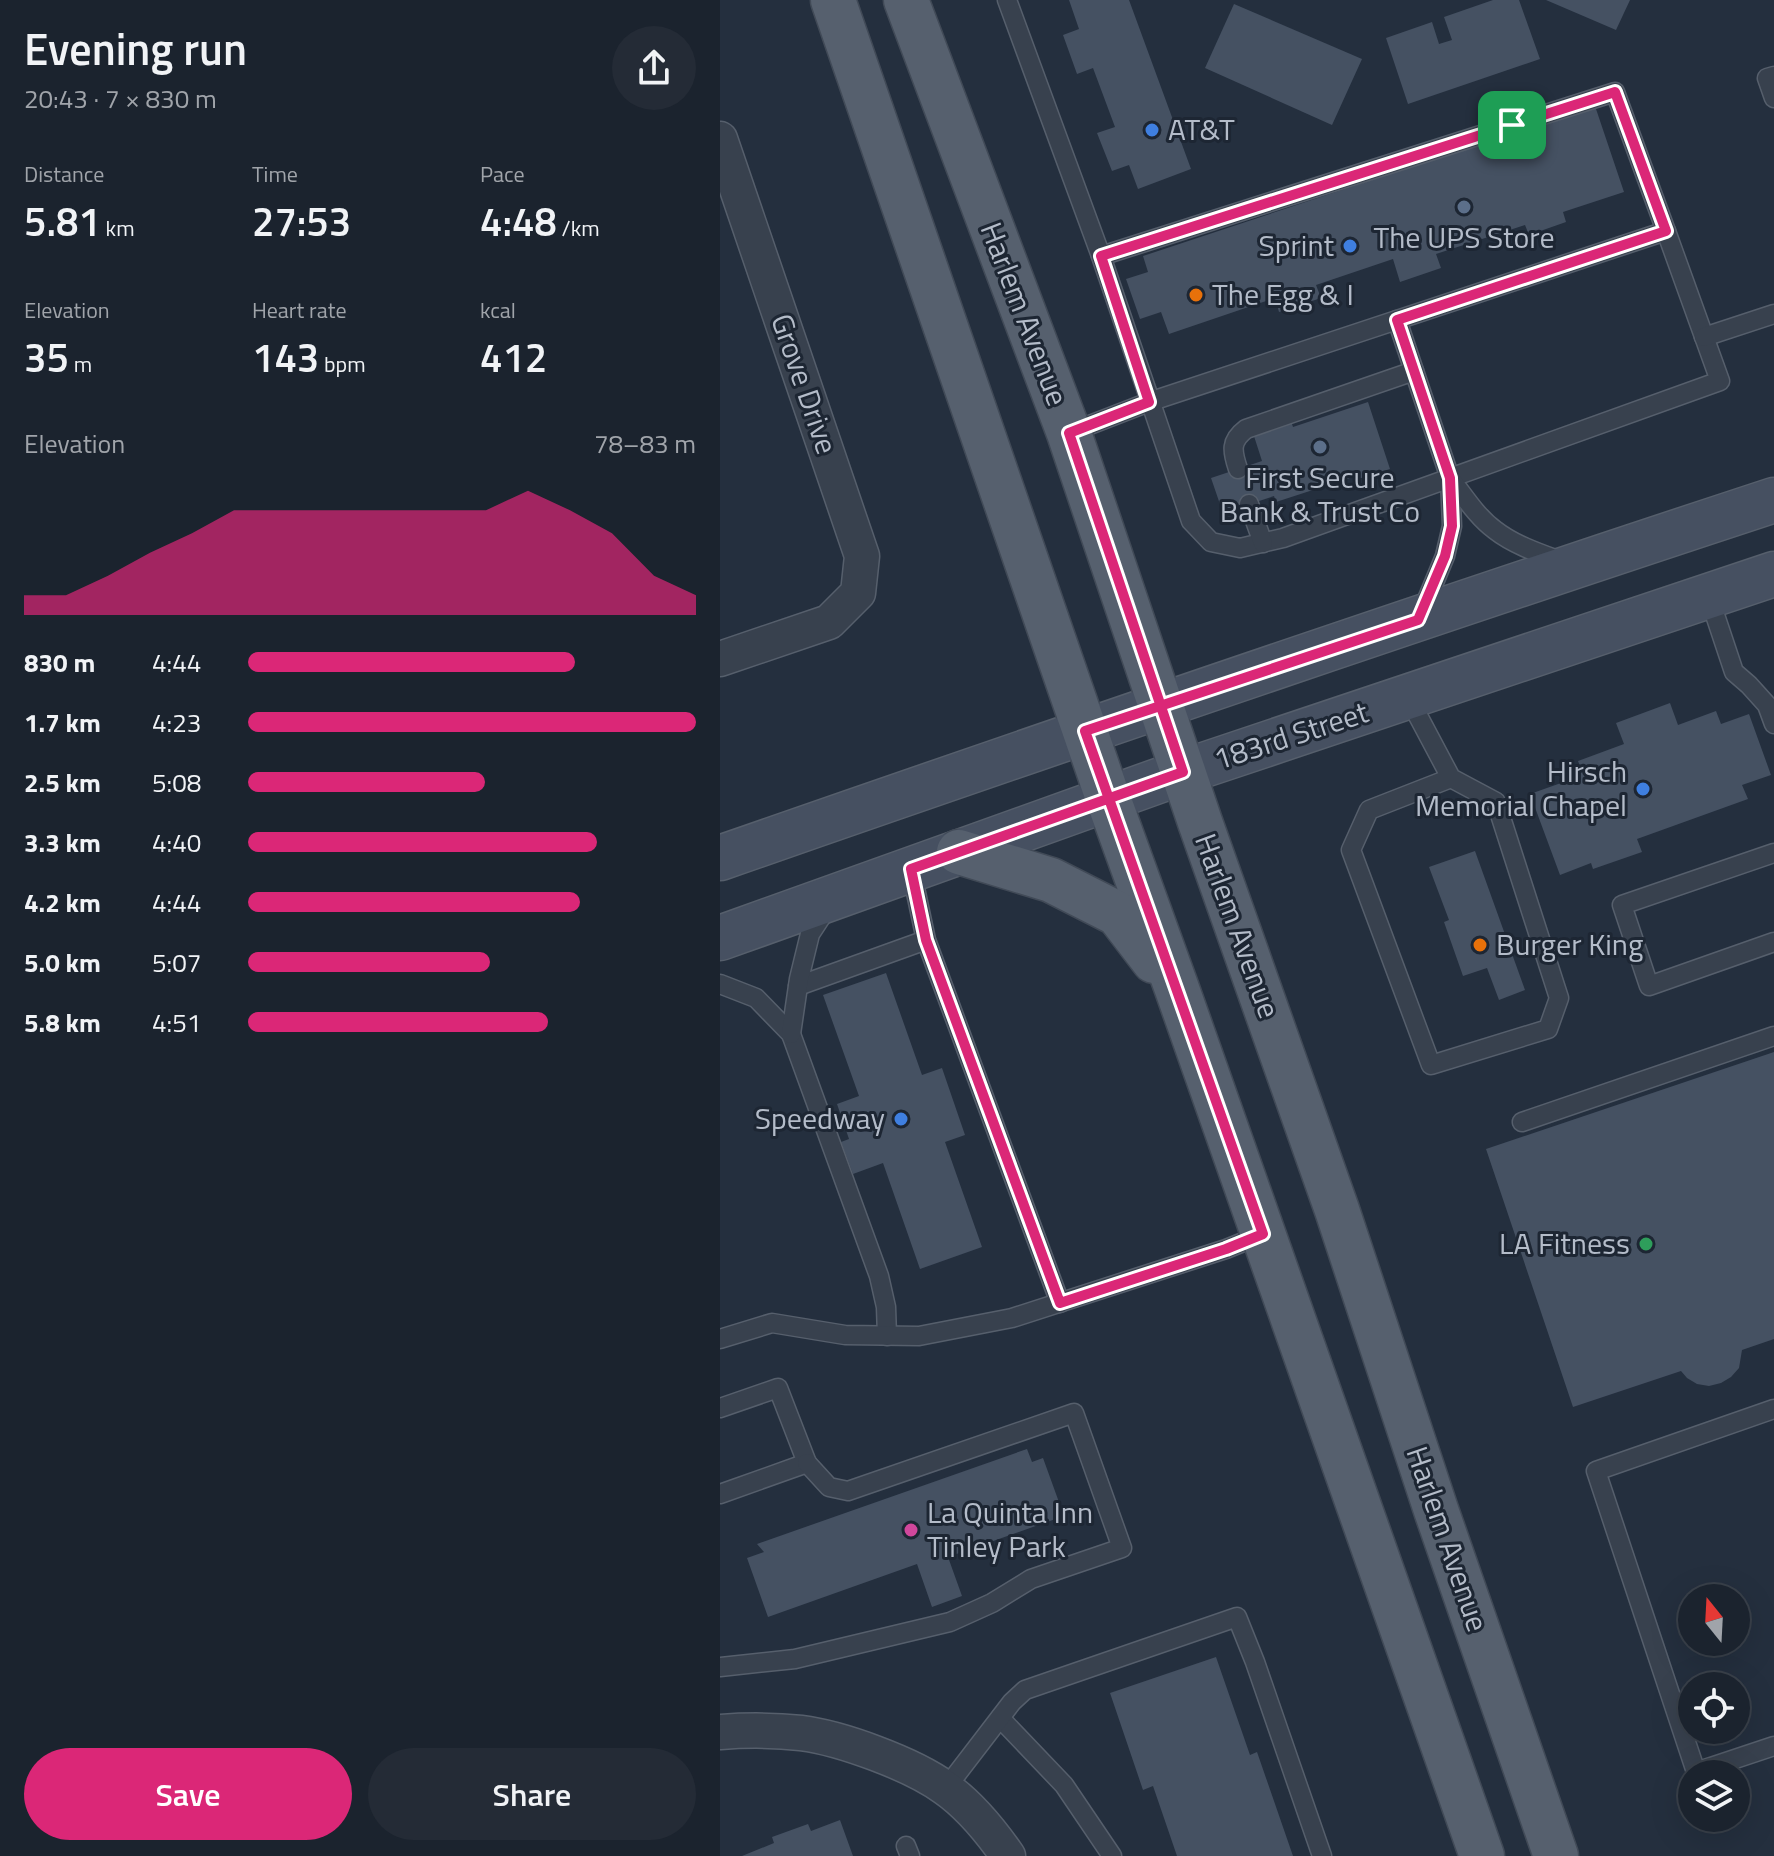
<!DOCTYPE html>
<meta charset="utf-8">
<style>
:root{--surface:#1b232e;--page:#242b36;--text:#f1f3f6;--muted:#a0a4aa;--line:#39404a;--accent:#db2777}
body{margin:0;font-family:"Titillium Web",sans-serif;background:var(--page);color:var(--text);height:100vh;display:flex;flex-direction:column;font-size:30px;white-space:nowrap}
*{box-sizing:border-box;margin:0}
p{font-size:26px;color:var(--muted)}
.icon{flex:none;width:44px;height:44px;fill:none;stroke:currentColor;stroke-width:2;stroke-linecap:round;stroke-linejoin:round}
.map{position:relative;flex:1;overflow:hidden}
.drawer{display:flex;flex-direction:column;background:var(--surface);width:720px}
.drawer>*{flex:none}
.needle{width:52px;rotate:342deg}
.controls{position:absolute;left:958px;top:1584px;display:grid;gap:16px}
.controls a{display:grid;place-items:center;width:72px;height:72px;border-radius:50%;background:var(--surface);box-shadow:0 8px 32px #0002,0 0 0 2px var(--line);font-size:40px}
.pin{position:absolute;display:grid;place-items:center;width:68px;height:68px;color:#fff;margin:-34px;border-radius:16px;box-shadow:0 4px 12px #0006}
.round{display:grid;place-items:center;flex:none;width:84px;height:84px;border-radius:42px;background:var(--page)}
.headline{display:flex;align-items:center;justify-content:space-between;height:136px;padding:0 24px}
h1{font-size:44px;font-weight:600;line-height:60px}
.stats{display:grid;grid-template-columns:repeat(3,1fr);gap:12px;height:136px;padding:8px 24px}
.stats div{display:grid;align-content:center}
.stats b{font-size:40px;font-weight:600}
.stats small{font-size:22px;font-weight:400}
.stats p{font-size:22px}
.chart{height:224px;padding:16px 24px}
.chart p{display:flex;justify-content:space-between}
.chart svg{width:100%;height:144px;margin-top:8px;fill:var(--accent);opacity:.7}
.button{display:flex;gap:16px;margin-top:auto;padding:16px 24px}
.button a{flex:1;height:92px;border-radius:48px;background:var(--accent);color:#fff;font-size:32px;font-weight:600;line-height:92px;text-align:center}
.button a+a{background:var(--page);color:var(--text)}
ul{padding:0 24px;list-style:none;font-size:26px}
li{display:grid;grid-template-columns:128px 96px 1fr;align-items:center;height:60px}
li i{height:20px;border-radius:10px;background:var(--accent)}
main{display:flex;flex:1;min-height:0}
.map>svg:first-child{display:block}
.building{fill:#455162}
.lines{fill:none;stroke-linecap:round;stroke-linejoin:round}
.lane-casing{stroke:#565f6c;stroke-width:21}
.street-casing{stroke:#565f6c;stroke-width:37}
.secondary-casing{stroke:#565f6c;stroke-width:47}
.primary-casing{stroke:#414a57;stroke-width:47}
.lane{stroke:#38414e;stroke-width:18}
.street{stroke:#38414e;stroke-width:34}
.secondary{stroke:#465061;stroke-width:44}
.primary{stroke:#56606e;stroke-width:44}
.route-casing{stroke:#fff;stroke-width:16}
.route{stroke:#db2777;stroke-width:10}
.shop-dot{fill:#3f7fe0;stroke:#1d2633;stroke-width:3}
.service-dot{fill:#5c6f8a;stroke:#1d2633;stroke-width:3}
.food-dot{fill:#e8710a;stroke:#1d2633;stroke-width:3}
.leisure-dot{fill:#2e9e5b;stroke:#1d2633;stroke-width:3}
.hotel-dot{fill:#d1479c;stroke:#1d2633;stroke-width:3}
.labels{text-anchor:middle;stroke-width:6;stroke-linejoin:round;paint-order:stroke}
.poi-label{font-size:30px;fill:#b4bcc9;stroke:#1d2633;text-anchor:start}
.street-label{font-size:30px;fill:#b4bcc9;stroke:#1d2633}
</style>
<main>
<section class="drawer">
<div class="headline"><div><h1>Evening run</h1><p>20:43 · 7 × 830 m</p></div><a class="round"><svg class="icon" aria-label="share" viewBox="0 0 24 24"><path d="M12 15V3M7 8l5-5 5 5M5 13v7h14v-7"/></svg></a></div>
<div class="stats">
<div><p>Distance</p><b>5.81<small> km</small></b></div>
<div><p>Time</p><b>27:53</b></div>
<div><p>Pace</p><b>4:48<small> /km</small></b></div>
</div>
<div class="stats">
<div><p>Elevation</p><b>35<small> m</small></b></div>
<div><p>Heart rate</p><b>143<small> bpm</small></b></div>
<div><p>kcal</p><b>412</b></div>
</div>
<div class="chart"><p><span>Elevation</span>78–83 m</p>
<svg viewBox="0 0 160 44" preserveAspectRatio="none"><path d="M0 44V38L10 38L20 32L30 25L40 19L50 12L60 12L70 12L80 12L90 12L100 12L110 12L120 6L130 12L140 19L150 32L160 38V44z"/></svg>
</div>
<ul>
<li><b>830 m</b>4:44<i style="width:73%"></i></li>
<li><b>1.7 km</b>4:23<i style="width:100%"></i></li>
<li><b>2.5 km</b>5:08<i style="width:53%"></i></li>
<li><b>3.3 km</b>4:40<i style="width:78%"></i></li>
<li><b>4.2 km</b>4:44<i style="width:74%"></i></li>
<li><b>5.0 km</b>5:07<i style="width:54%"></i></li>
<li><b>5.8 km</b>4:51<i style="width:67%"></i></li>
</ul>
<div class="button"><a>Save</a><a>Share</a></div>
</section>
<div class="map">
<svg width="1054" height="1856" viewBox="0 0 1054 1856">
<rect width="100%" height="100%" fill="#242f3e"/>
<g class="building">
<path d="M349 0H409L471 169 418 189 409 165 392 171 377 133 395 127 373 68 357 74 343 35 359 29Z"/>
<path d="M773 0H799L820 59 688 104 666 38 712 22 719 44 732 40 724 17Z"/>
<path d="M826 0H910L896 30Z"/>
<path d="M514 4 642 59 612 125 485 68Z"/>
<path d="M875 106 904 192 843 212 846 222 809 235 805 225 716 254 721 268 680 282 673 259 596 285 601 298 559 312 555 298 449 334 441 312 420 319 406 279 428 272 423 256Z"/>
<path d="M648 402 670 469 638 479 636 476 556 502 554 496 503 513 491 478 542 461 533 433 571 421 573 427Z"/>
<path d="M950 703 958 725 996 711 1001 724 1029 714 1051 775 1022 785 1028 799 917 839 922 852 873 869 871 863 840 875 810 794 841 783 839 777 861 769 858 761 904 744 896 723Z"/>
<path d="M755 851 805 990 779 1000 767 968 743 976 724 922 729 920 709 867Z"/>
<path d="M166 973 202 1075 222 1068 245 1135 225 1142 262 1247 200 1269 163 1163 133 1174 121 1142 129 1139 117 1104 139 1096 103 995Z"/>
<path d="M1054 1052V1339L1022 1350 1019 1368 1011 1377 1001 1383 989 1386 977 1384 967 1378 961 1371 853 1407 766 1149Z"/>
<path d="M307 1449 312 1462 323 1458 344 1516 228 1557 242 1596 212 1607 197 1564 48 1617 27 1558 44 1552 37 1544Z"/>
<path d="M496 1657 530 1755 537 1752 573 1856H457L433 1786 423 1790 390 1693Z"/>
<path d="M120 1820 133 1856H22L54 1843 52 1837 88 1824 91 1831Z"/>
</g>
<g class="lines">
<g class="lane-casing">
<g id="lane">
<path d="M287 0 381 256 895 92 946 231 429 402 349 433"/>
<path d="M1054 76 1047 78 1054 98"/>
<path d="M381 256 471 521 491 542 520 548 563 538 1000 381 946 231"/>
<path d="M677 320 730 478 732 526 725 556 701 614"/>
<path d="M984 337 1054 314"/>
<path d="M518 469C512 451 510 441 526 429L694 371"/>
<path d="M730 478C744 496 757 517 775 530 794 545 821 554 843 562"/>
<path d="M529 504 543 543"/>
<path d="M989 597 1014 672 1029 685 1047 705 1054 724"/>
<path d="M688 697 731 778 649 810 631 850 711 1065 828 1029 839 998 776 802 731 778"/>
<path d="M1054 853 902 905 929 986 1054 942"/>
<path d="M191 869 206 940 340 1303"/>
<path d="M0 984 36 998 71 1034 159 1276 166 1307 167 1336"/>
<path d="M78 986 206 940"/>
<path d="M71 1034 79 979 90 934 107 908"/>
<path d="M802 1122 1054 1036"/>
<path d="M0 1339 52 1323 125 1335 199 1336 292 1318 506 1249 543 1234"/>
<path d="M0 1408 58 1388 87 1463 0 1494"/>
<path d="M1054 1409 876 1471 976 1772 1054 1746"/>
<path d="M0 1667 75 1659 230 1622 272 1603 311 1579 402 1548 354 1413 128 1491 109 1487 87 1463"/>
<path d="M280 1718 344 1785 392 1856"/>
<path d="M226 1788 292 1702 305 1690 517 1617 535 1662 602 1856"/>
<path d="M186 1846 190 1856"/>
</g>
</g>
<g class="street-casing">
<g id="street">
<path d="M0 139 142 556 138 593 109 622 0 659"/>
<path d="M0 1732C27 1730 54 1730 81 1733 121 1738 192 1764 225 1788 248 1804 272 1833 288 1856"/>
</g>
</g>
<g class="secondary-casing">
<g id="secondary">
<path d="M0 858C350 736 701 616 1054 500"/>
<path d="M0 938 463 772 1054 574"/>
</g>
</g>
<g class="primary-casing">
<g id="primary">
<path d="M113 0 388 798 457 989 762 1856"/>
<path d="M186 0 349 433 480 822 617 1210 716 1510 836 1856"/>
<path d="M239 852 331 880 398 914 434 961"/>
</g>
</g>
<use href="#lane" class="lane"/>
<use href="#street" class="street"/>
<use href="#secondary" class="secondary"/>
<use href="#primary" class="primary"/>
</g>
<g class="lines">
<g class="route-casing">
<path id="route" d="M792 125 381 256 429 402 349 433 463 772 191 869 206 940 340 1303 506 1249 543 1234C484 1066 423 899 365 731 476 694 587 657 698 620L725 556 732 526 730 478 677 320 946 231 895 92 792 125"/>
</g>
<use href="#route" class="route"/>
</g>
<g class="shop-dot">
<circle cx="432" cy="130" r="8"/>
<circle cx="630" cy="246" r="8"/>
<circle cx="923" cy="789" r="8"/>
<circle cx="181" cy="1119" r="8"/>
</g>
<g class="service-dot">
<circle cx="744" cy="207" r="8"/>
<circle cx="600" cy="447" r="8"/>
</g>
<g class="food-dot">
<circle cx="476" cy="295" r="8"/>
<circle cx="760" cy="945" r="8"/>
</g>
<circle class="leisure-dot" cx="926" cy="1244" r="8"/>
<circle class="hotel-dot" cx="191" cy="1530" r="8"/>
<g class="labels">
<g class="poi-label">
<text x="448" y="140">AT&amp;T</text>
<text x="744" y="248" text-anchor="middle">The UPS Store</text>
<text x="614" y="256" text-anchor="end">Sprint</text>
<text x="492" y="305">The Egg &amp; I</text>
<text x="600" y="488" text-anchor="middle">First Secure<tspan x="600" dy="34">Bank &amp; Trust Co</tspan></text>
<text x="907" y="782" text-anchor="end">Hirsch<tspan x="907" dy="34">Memorial Chapel</tspan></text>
<text x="776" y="955">Burger King</text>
<text x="165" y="1129" text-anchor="end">Speedway</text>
<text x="910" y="1254" text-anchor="end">LA Fitness</text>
<text x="207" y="1523">La Quinta Inn<tspan x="207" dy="34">Tinley Park</tspan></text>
</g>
<g class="street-label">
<text transform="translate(304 314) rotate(69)" y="10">Harlem Avenue</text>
<text transform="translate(84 384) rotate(71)" y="10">Grove Drive</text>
<text transform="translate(571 736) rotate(-18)" y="10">183rd Street</text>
<text transform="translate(517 926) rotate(70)" y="10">Harlem Avenue</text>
<text transform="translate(727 1539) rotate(71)" y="10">Harlem Avenue</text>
</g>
</g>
</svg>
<div class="controls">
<a><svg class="needle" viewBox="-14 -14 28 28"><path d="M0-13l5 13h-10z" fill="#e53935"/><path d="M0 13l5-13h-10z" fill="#a0a4aa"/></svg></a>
<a><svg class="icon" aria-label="locate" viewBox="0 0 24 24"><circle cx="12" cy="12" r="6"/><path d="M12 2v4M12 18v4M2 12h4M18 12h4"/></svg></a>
<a><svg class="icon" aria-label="layers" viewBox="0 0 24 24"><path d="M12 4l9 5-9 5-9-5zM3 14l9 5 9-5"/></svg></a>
</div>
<div class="pin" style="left:792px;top:125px;background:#1e9e55"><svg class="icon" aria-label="arrive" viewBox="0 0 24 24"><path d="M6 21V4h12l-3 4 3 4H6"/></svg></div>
</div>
</main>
